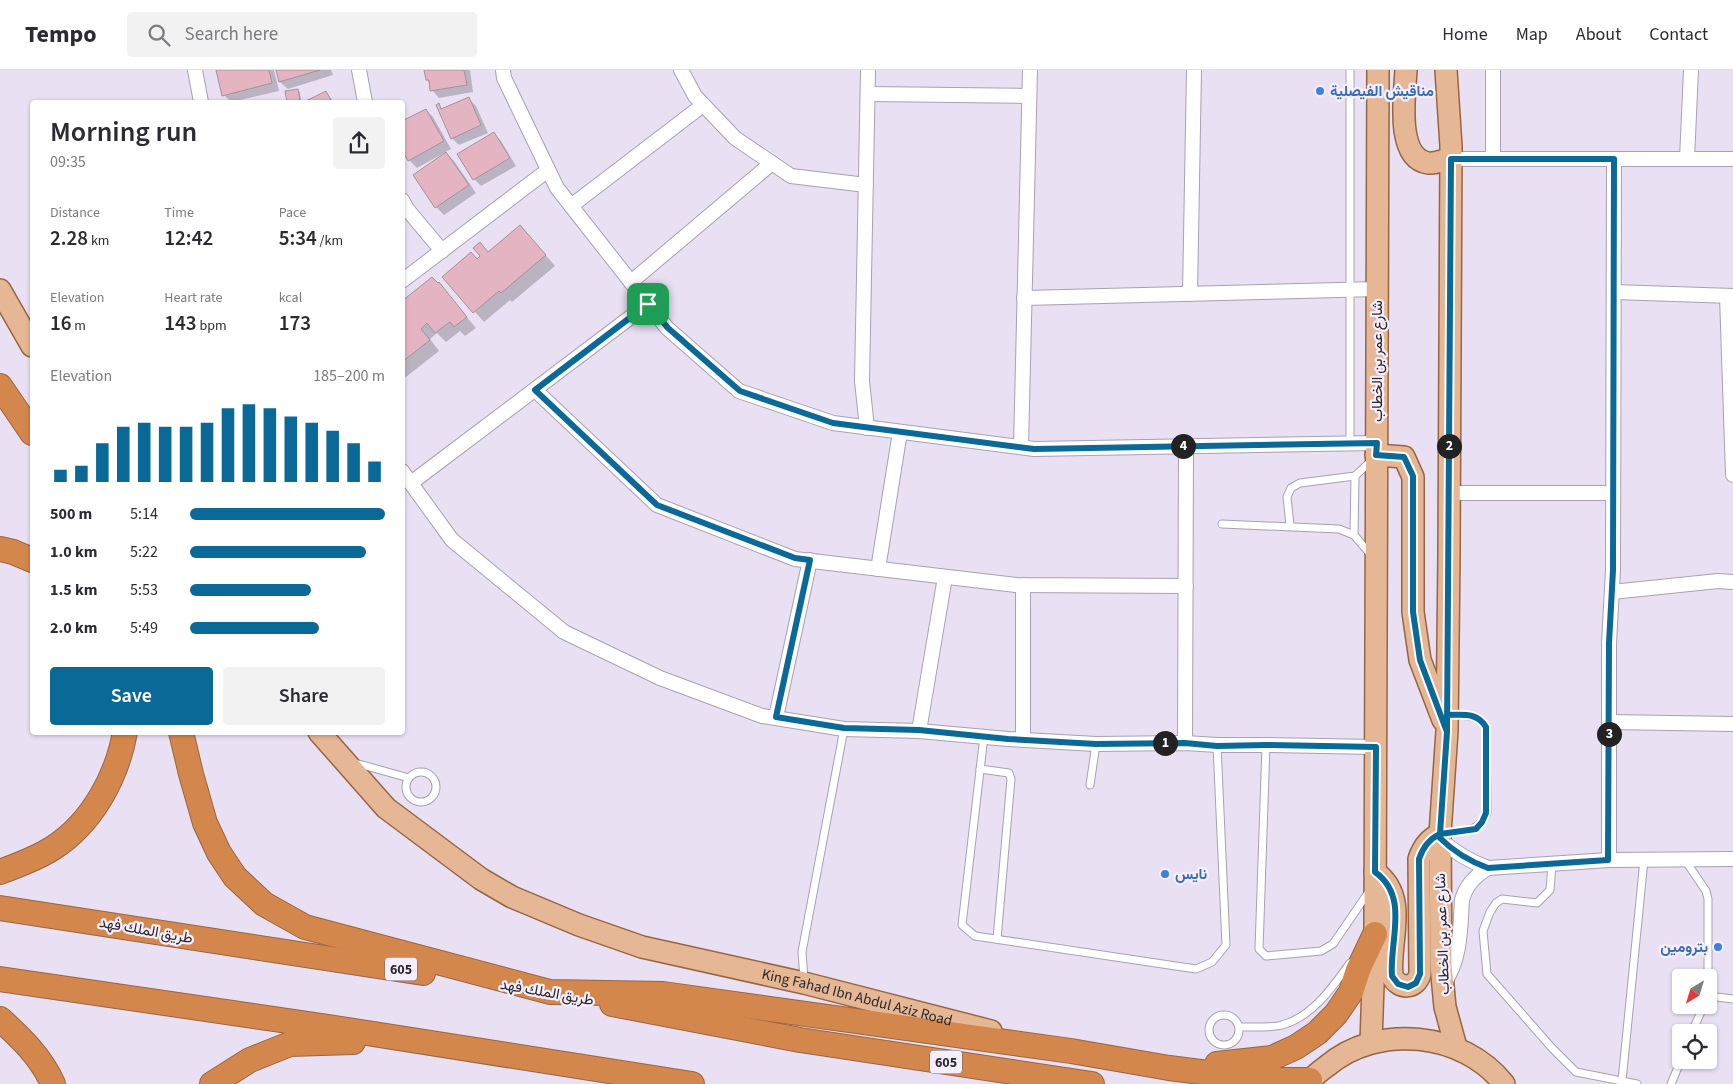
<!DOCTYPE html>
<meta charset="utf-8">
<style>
:root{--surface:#fff;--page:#f2f2f3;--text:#2b2b33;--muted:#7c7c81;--line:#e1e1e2;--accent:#0b6998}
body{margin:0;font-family:"Source Sans 3",Vazirmatn,sans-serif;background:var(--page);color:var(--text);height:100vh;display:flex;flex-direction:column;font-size:19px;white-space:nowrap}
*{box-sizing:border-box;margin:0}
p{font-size:16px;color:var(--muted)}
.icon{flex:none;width:28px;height:28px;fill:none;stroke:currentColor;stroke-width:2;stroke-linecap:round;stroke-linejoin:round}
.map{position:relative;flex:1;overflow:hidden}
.details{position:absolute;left:30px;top:30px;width:375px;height:635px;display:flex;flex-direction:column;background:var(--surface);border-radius:5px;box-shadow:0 1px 4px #0004}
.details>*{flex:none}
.needle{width:32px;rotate:218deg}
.controls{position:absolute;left:1672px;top:899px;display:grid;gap:10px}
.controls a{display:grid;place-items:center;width:45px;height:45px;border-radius:5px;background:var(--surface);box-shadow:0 1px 4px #0004;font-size:25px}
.pin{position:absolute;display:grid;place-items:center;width:42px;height:42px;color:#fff;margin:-21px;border-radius:10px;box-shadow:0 2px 8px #0006}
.km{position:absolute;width:25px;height:25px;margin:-12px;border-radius:50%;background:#222;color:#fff;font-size:14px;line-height:25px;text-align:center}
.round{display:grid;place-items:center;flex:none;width:52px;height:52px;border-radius:5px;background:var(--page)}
.headline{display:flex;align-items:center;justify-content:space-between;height:85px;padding:0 20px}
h1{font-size:28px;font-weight:600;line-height:38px}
.stats{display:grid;grid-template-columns:repeat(3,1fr);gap:8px;height:85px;padding:5px 20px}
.stats div{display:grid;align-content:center}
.stats b{font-size:21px;font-weight:600}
.stats small{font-size:14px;font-weight:400}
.stats p{font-size:14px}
.chart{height:140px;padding:10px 20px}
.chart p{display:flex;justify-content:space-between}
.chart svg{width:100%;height:90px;margin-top:5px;stroke:var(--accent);stroke-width:6}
.cta{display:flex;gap:10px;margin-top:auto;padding:10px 20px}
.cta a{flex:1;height:58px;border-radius:5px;background:var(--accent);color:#fff;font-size:20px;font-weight:600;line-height:58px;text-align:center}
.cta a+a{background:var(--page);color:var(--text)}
ul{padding:0 20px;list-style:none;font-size:16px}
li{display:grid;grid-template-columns:80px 60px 1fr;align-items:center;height:38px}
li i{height:12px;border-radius:6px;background:var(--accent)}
header{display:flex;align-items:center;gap:30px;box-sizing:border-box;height:70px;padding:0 25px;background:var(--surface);border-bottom:1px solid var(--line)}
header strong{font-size:24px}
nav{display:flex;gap:28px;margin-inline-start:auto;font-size:18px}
.search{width:350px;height:45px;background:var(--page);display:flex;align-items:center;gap:12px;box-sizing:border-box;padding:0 18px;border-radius:5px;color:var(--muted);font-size:19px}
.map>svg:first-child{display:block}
.shadow{fill:#0003}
.building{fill:#e5b4c2;stroke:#a59196}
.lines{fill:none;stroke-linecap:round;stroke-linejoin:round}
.service-casing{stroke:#a8a1b1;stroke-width:9}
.minor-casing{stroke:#a8a1b1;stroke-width:16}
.primary-casing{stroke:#986542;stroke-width:24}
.motorway-casing{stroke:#986542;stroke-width:26}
.service{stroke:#fff;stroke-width:7}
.minor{stroke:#fff;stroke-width:14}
.primary{stroke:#e5b794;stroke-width:21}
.motorway{stroke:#d4874d;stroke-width:24}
.route-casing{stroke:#fff;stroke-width:10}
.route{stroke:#0b6998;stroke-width:6}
.shop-dot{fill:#3f7fe0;stroke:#f5effd;stroke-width:2}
.labels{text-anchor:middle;stroke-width:4.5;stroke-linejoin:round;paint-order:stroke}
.shield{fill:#f5effd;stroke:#67636b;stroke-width:1}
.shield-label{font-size:14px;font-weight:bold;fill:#2a272d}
.shop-label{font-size:15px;font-weight:bold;fill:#366cbe;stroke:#f5effd;text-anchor:start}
.street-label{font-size:15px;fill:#2a272d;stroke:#f5effd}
</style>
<header>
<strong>Tempo</strong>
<div class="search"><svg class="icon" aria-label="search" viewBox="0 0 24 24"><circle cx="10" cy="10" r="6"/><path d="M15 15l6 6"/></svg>Search here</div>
<nav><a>Home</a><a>Map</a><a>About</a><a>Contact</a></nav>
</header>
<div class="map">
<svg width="1733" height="1014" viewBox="0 0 1733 1014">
<rect width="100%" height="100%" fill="#e9e1f3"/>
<g class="shadow">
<path d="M217 0H274L279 21 231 32 224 25Z"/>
<path d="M277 0H331L333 5 288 19 280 12Z"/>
<path d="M425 0H470L473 22 439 28 432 20 430 13 427 10Z"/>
<path d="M298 20 300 22 301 31 289 32 288 31Z"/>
<path d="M326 23 334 32H306Z"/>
<path d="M469 29 476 36 488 63 459 75 452 68 439 35 443 40Z"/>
<path d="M426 40 433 47 451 79 445 82 454 91 476 123 444 145 436 137 414 105 445 84 444 83 417 98 409 90 402 78Z"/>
<path d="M494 63 501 71 516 96 481 116 474 109Z"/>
<path d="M530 167 555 196 512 232 510 230 484 252 444 207 482 187 480 174 489 183Z"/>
<path d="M439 214 476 258 465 266 460 261 446 272 437 263 430 269 439 281 402 310V233Z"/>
</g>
<g class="building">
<path d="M216 0H269L272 13 222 26Z"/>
<path d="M276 0H320L279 12Z"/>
<path d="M424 0H464L467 15 430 21 429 10H426Z"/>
<path d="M298 19 300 30 287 32 285 21Z"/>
<path d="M326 21 332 32H304Z"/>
<path d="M469 27 481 55 451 69 436 35 439 33 441 39Z"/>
<path d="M426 39 444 71 408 91 402 80V51Z"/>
<path d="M494 62 510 88 473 110 457 84Z"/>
<path d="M446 82 469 115 435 138 413 105Z"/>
<path d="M520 155 546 185 501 223 499 221 473 243 442 207 471 182 477 189 480 186 473 178 480 172 488 182Z"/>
<path d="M432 207 438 213 439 212 467 247 454 257 450 252 435 263 427 253 421 259 430 270 402 292V231Z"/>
</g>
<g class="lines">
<g class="service-casing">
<g id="service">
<path d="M1350 0V373"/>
<path d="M1222 454 1339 459 1354 465 1371 485"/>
<path d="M1290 455 1287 427 1291 418 1300 413 1355 406 1373 389"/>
<path d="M1354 465 1355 406"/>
<path d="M984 666 962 855 975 866 1196 899 1212 892 1226 875 1217 675"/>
<path d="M1266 675 1259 879 1266 886 1321 881 1333 874 1370 820"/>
<path d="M355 693 409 708"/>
<path d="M980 699 1009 703 1011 709 997 869"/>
<circle cx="421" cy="717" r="15"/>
<path d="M1090 715 1096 674"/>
<path d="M1443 763C1464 760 1477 764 1487 743L1486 657C1477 643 1465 646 1450 645"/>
<path d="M1685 790 1706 821 1708 829V908"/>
<path d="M1552 794 1550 820 1537 833 1502 829 1496 833 1490 842 1483 861 1487 904 1552 978 1576 1002 1637 1014"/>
<path d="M804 909 802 882 844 659"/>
<path d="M1709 926 1733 929"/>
<circle cx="1224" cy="960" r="15"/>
<path d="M1239 957C1250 957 1272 958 1282 955 1312 947 1333 917 1350 893"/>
<path d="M1692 962 1704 935"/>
<path d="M1622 1011 1644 790"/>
<path d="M1671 1014 1681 990"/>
</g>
</g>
<g class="minor-casing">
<g id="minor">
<path d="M195 0 201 32"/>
<path d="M359 0 365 32"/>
<path d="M503 0 504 8 557 118 667 258 739 321 833 353 1034 379 1377 373"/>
<path d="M681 0 695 26 735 68 791 106 866 115"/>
<path d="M868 24 1029 26"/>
<path d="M1451 89H1733"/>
<path d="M1493 89V0"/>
<path d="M1687 89 1691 0"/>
<path d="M402 130 407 139 442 181"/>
<path d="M571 136 703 35"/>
<path d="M402 211 548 100"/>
<path d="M631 212 772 93"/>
<path d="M1614 222 1733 226"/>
<path d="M1190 224 1194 0"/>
<path d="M1727 226 1733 405"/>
<path d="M1024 228 1377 219"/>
<path d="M535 320 657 435 795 489 1016 515 1186 516"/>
<path d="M867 358 862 311 868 0"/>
<path d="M1021 377 1030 0"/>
<path d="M402 401 452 470 564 562 660 608 762 646 844 659 919 661 1008 669 1096 674 1185 673 1217 675H1266L1376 677"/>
<path d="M411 413 648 234"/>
<path d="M1449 423H1613"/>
<path d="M878 499 900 362"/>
<path d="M1612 522 1718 511 1733 512"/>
<path d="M776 647 810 490"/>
<path d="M1609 652 1733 654"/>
<path d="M919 661 945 507"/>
<path d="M1023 669V515"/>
<path d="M1185 673 1186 376"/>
<path d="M1440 769C1454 782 1469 791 1488 798L1609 790 1733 789"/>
<path d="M1609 790V573L1613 500 1614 89"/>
<path d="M1443 915C1461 889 1460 861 1462 830 1466 815 1475 806 1488 798"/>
</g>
</g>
<g class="primary-casing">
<g id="primary">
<path d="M1406 0C1405 23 1395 88 1428 93 1434 94 1444 90 1451 89"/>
<path d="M1446 0 1451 76 1449 484 1447 661 1440 764 1441 895 1445 937 1456 977"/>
<path d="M0 220 32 276"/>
<path d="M1376 385 1404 387 1413 407V542L1420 590 1443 650"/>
<path id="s1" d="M319 662 386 738 481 809 512 827 579 855 642 877 804 913 991 961"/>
<path d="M1375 802C1410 828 1388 871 1392 906 1399 920 1416 919 1420 904L1419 789C1423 777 1429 769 1440 764"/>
<path d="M1371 972 1375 859 1378 0"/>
<path d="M1308 1014C1312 1007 1320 1001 1327 996 1378 953 1463 962 1504 1014"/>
</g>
</g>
<g class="motorway-casing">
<g id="motorway">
<path d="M0 316 32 363"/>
<path d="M0 479 13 482 32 490"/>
<path d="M181 662 191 704 205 753 219 783 235 807 264 834 305 857 550 922 663 924 1071 981 1169 998 1264 1010H1310"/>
<path d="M0 802C18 795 36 789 53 778 92 753 117 707 125 662"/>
<path d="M0 838 423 903"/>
<path d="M0 909 322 956 692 1014"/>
<path d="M612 934 800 970 1092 1014"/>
<path d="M0 949C21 968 41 987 53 1014"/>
<path d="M1217 994 1272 988 1296 977 1317 963 1336 944 1351 922 1358 900 1375 864"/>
<path d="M212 1014 250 990 290 974 353 972"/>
</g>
</g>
<use href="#service" class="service"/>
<use href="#minor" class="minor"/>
<use href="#primary" class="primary"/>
<use href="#motorway" class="motorway"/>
</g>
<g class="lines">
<g class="route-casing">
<path id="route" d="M648 234 535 320 657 435 795 488 810 490 776 647 844 658 919 660 1008 669 1096 674 1185 673 1217 676 1266 675 1376 677 1375 802C1410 827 1389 871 1392 906L1398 914 1408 917 1416 913 1420 904 1419 789C1423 777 1429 769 1440 764L1447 662 1451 89H1614L1613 500 1609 573 1608 790 1488 798C1469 791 1454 782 1440 768V764L1476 759 1482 752 1486 743V657C1477 642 1463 645 1447 645V662L1420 590 1413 542V406L1404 387 1376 385 1377 373 1034 379 833 353 740 321 668 258 648 234"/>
</g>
<use href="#route" class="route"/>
</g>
<g class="shop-dot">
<circle cx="1320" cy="21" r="5"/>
<circle cx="1165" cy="804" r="5"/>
<circle cx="1718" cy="877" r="5"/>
</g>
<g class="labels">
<g class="shield">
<rect x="385" y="887.5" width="32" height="23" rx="4"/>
<rect x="930" y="980.5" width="32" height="23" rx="4"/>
</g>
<g class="shield-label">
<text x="401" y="904">605</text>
<text x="946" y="997">605</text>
</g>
<g class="shop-label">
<text x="1330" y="26">مناقيش الفيصلية</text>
<text x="1175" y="809">نايس</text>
<text x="1708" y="882" text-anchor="end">بترومين</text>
</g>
<g class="street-label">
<text transform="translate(1377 291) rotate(-90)" y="5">شارع عمر بن الخطاب</text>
<text transform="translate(146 860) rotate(10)" y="5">طريق الملك فهد</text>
<text transform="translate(1442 864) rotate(-92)" y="5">شارع عمر بن الخطاب</text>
<text transform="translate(547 922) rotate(10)" y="5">طريق الملك فهد</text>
<text dy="5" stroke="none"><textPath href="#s1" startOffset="616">King Fahad Ibn Abdul Aziz Road</textPath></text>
</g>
</g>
</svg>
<div class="controls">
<a><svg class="needle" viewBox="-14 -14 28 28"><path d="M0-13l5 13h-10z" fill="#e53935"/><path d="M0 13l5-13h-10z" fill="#7c7c81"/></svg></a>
<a><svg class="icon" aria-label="locate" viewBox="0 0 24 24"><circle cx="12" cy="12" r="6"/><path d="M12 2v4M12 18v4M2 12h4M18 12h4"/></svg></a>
</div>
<div class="pin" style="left:648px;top:234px;background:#1e9e55"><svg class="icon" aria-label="arrive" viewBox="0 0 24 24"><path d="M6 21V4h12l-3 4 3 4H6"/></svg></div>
<b class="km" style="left:1165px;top:673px">1</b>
<b class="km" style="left:1449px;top:376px">2</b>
<b class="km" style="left:1609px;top:664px">3</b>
<b class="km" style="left:1183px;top:376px">4</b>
<section class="details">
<div class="headline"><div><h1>Morning run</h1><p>09:35</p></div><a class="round"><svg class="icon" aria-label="share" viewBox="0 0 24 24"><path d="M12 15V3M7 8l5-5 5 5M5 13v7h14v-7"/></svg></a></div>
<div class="stats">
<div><p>Distance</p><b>2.28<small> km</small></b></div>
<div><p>Time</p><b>12:42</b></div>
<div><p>Pace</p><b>5:34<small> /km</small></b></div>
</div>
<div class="stats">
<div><p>Elevation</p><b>16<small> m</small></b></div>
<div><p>Heart rate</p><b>143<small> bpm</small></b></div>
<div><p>kcal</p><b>173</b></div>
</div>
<div class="chart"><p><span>Elevation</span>185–200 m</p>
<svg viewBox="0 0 160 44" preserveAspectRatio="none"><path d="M5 44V38M15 44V36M25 44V25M35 44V17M45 44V15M55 44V17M65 44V17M75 44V15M85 44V8M95 44V6M105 44V8M115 44V12M125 44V15M135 44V19M145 44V25M155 44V34"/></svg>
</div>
<ul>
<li><b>500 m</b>5:14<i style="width:100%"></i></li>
<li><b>1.0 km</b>5:22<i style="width:90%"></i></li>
<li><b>1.5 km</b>5:53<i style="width:62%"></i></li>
<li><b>2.0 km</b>5:49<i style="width:66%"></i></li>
</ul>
<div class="cta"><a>Save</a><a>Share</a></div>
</section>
</div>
